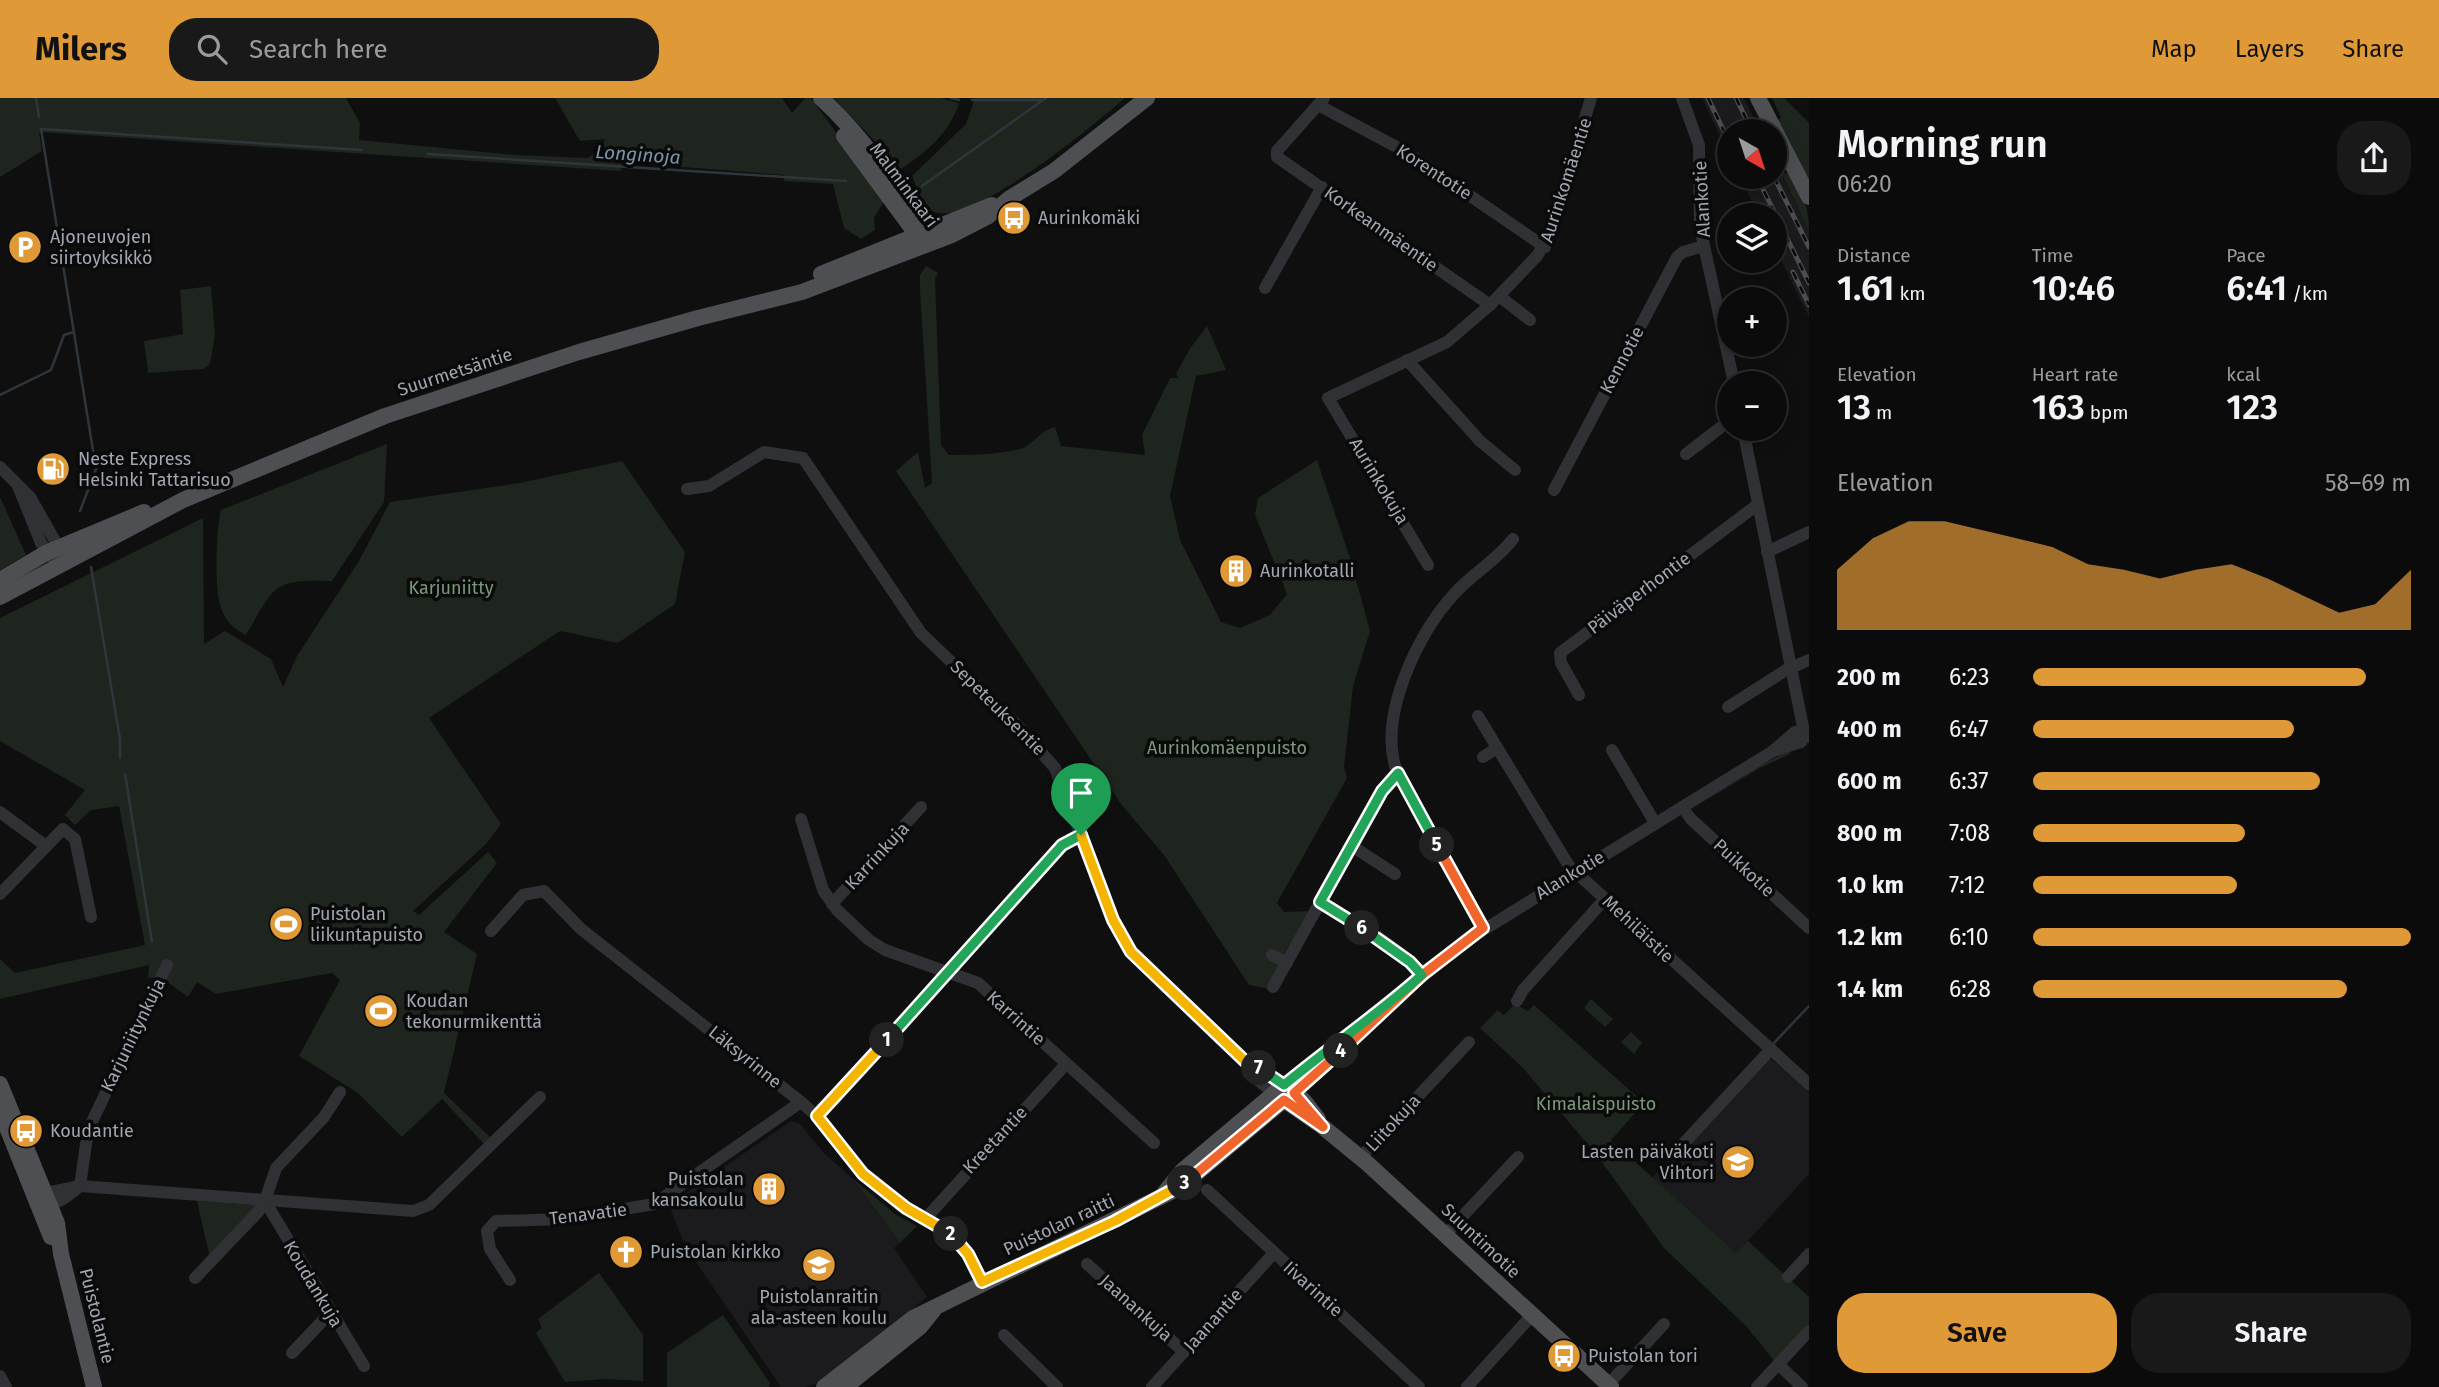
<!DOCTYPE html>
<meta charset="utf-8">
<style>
:root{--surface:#0b0b0c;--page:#19191a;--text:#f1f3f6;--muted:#9a9b9d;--line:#2b2b2d;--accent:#e09937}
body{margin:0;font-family:"Fira Sans",sans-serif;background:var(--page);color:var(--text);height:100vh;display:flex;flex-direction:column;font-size:26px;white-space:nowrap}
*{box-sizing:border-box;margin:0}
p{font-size:23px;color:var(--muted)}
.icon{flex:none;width:38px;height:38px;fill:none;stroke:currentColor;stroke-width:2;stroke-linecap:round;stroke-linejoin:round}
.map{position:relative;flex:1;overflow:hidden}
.drawer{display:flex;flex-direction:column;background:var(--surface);width:630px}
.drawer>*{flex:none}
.needle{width:46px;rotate:141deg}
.controls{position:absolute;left:1717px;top:21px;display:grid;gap:14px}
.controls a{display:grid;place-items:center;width:70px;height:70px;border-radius:50%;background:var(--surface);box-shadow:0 4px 18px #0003,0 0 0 2px var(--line);font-size:35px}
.pin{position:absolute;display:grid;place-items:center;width:60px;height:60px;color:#fff;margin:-72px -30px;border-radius:50% 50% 50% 0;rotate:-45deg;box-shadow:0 0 7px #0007}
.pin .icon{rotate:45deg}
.km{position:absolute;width:35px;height:35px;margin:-18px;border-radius:50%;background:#222;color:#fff;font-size:19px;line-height:35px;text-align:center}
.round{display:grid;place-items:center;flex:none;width:74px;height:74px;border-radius:28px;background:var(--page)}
.head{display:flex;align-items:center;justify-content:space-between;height:119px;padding:0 28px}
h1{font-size:38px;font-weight:600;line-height:52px}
.stats{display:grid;grid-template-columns:repeat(3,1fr);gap:10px;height:119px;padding:7px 28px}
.stats div{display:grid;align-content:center}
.stats b{font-size:35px;font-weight:600}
.stats small{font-size:19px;font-weight:400}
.stats p{font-size:19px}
.chart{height:196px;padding:14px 28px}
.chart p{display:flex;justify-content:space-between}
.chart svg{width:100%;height:126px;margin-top:7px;fill:var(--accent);opacity:.7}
.cta{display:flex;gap:14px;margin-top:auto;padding:14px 28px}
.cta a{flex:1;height:80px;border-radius:28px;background:var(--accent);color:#111;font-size:28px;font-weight:600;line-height:80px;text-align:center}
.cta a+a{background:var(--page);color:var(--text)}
ul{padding:0 28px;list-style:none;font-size:23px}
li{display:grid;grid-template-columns:112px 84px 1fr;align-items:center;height:52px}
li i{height:18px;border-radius:9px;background:var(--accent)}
header{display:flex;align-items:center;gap:42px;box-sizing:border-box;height:98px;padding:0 35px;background:var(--accent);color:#111}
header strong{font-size:33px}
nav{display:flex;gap:38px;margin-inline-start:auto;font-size:24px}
.search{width:490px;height:63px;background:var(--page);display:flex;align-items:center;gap:18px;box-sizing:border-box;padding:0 24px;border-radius:28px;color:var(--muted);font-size:26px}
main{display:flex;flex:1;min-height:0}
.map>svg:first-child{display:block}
.built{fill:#1b1b1d}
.green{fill:#1e241e}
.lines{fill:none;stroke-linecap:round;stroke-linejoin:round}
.stream{stroke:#2e363c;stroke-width:2.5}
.minor{stroke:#303135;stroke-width:12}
.major{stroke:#4d4f53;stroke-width:16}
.rail-casing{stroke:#4b4d51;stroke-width:5}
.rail{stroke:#0a0a0b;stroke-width:2.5;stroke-dasharray:8;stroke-linecap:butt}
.split-1-casing{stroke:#fff;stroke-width:14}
.split-2-casing{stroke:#fff;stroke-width:14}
.split-3-casing{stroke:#fff;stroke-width:14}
.split-4-casing{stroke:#fff;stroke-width:14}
.split-5-casing{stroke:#fff;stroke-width:14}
.split-6-casing{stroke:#fff;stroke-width:14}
.split-7-casing{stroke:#fff;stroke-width:14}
.split-8-casing{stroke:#fff;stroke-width:14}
.split-1{stroke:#22a559;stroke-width:9}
.split-2{stroke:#f5b400;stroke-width:9}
.split-3{stroke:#f5b400;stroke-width:9}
.split-4{stroke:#f0652b;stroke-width:9}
.split-5{stroke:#f0652b;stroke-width:9}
.split-6{stroke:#22a559;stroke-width:9}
.split-7{stroke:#22a559;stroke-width:9}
.split-8{stroke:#f5b400;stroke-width:9}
.labels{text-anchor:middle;stroke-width:7;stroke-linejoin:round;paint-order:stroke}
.street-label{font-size:18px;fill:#a1a7b0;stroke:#0a0a0b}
.poi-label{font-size:18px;fill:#a1a7b0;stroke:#0a0a0b;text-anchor:start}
.park-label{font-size:18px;fill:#7a9979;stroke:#0a0a0b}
.water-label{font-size:19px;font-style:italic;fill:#7a97a9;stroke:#0a0a0b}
</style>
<header>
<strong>Milers</strong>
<div class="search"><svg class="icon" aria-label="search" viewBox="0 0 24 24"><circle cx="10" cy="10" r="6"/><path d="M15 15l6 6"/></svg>Search here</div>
<nav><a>Map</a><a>Layers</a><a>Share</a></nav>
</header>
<main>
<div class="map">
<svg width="1809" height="1289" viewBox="0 0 1809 1289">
<rect width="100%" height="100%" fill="#0f0f10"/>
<g class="built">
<path d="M1702 0H1744L1760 33H1729V57Z"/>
<path d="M1775 63 1809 133V219L1775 150 1774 117H1759L1740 79H1774Z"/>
<path d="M1771 961 1809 992V1076L1736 1156 1652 1080 1681 1049 1684 1051 1766 962Z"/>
<path d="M791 1023 800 1026 822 1053 852 1080 900 1145 894 1150 927 1199 842 1266 815 1286 805 1289H781L685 1148 669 1107Z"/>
</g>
<g class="green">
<path d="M0 0H346L360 25 359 42 516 57 588 60 601 50 605 41 580 43 555 0H782L792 15 805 0H811L885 102 874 120 875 132 861 141 844 130 833 86 784 83V77L622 64 621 73 39 34 42 53 0 79Z"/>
<path d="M834 0H941L959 5C949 36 927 53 901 71Z"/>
<path d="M975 0H1125C1095 26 973 128 934 114 923 110 917 89 912 78L966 26Z"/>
<path d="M1772 0H1784L1809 25V87L1778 22 1781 19Z"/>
<path d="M1774 59 1783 76 1787 75C1802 94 1809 108 1809 133Z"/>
<path d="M926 168 938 175 935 180 941 347 949 357C973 357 999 357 1023 350 1034 346 1038 334 1055 329L1061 348 1145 357 1142 337 1170 280H1179L1176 276 1189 252 1207 228 1226 272 1196 278 1170 398 1180 442 1221 524 1240 530 1270 517 1287 496 1255 417 1258 400 1317 362 1350 460 1370 533 1353 588 1344 669 1347 680 1277 805 1284 814 1311 813 1283 857 1269 891 1249 887 1164 757 1121 706 896 373 918 354 925 390 932 385 920 192V177Z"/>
<path d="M211 188 215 237 210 266 203 271 148 275 144 243 183 236 180 192Z"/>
<path d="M387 346 384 404 332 483C271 481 275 488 246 537 234 531 226 524 221 510 214 492 216 431 221 412Z"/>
<path d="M622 363 685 454 675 506 618 545 560 533 429 620 501 726 486 746 413 813 419 817 488 754 497 765 444 834 477 856 444 995 491 1040 484 1046 442 1001 402 1039 358 995 299 958 340 882 332 875 216 896 197 884 188 899 166 883 148 879 149 867 0 901V861L15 875 145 847 119 708 91 712 75 727 65 717 85 692 0 643V520L203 420 204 546 225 533 271 561 283 589 297 558 359 463 390 404 520 385Z"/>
<path d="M0 399 26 457 0 472Z"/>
<path d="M1791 652 1790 656 1760 670 1691 711 1766 664Z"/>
<path d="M1591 901 1613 921 1605 929 1584 910Z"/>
<path d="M1515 906 1528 913 1534 907 1644 1005 1611 1042 1736 1155 1748 1143 1809 1199V1226L1775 1264 1746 1228 1664 1150 1596 1056 1522 969 1480 930 1498 912 1504 917Z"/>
<path d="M1631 934 1642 945 1634 956 1621 944Z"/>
<path d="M852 1080 895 1116 917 1128 900 1145Z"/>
<path d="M197 1103 254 1107 256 1109 210 1160Z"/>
<path d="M599 1175 643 1237V1283L606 1281 565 1284 536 1235 542 1230 538 1221Z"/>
<path d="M723 1217 770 1285 769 1289H667V1255Z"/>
</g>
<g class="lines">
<g class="stream">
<path d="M36 0 39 19"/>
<path d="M951 0 959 2"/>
<path d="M972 2H1042"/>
<path d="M428 56 846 83"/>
<path d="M922 88 1046 0"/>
<path d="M0 297 51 272 64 237 74 234"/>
<path d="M80 413 96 371 41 31 361 52"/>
<path d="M91 469 120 641V660"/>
<path d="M125 676 152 844"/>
<path d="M1773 946 1809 908"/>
</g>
<g class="minor">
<path d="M1324 0 1277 53V59L1490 207"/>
<path d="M1682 0 1699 47 1700 129 1734 285"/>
<path d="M1318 7 1406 54 1545 149"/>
<path d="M1265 190 1322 89"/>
<path d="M1499 198 1530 222"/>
<path d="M1407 262 1480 343 1515 372"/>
<path d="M1743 331 1803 629 1809 639"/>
<path d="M1686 356 1729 323"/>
<path d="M0 369 30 399 59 450 60 457"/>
<path d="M18 388 41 445 51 459"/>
<path d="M687 391 709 388 764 354 803 360 921 535 1018 628 1055 670 1113 822 1131 854 1248 966 1260 984 1284 1002 1422 877 1464 844 1773 653 1795 634 1806 636"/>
<path d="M1554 392 1677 159 1683 154 1704 148"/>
<path d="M1767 454 1809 434"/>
<path d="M1428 467 1328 300 1447 244 1490 207 1537 158 1550 136 1591 0"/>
<path d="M1579 597 1561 565 1560 555 1757 407"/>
<path d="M1728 609 1786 572 1809 562"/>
<path d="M1478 618 1569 768 1809 986"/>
<path d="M1612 652 1655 725"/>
<path d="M1773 653 1801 644 1806 636"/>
<path d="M1483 659 1497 650"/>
<path d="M1682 709 1691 721 1809 830"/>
<path d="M0 714 46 748"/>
<path d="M801 721 823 792 837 812 869 842 885 852 978 885 1154 1045"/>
<path d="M1352 748 1395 776"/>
<path d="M0 796 63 731 75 741 91 819"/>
<path d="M1320 804C1354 825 1397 846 1422 877"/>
<path d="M832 806 921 709"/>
<path d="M1484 830 1395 668C1380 614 1418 536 1454 496 1472 476 1497 462 1513 441"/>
<path d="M491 833 523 797 544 793 581 831 801 1004 817 1018 863 1076 906 1109 952 1137 968 1156 982 1184"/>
<path d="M1272 857 1287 865"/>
<path d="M1273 889 1382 693 1398 675"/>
<path d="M1517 903 1523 892 1605 801"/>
<path d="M1248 966 1261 970 1284 987 1370 921"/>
<path d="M817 1018 1062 747 1081 737"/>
<path d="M1684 1045 1771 951"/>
<path d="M1361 1059 1469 944"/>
<path d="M80 1088C66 1100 57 1108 38 1105L46 1095 80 1088 413 1113 429 1107 540 999"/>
<path d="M80 1088 88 1032 167 867"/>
<path d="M1207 1092 1419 1289"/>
<path d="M265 1103 364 1268"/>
<path d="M926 1120 1066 966"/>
<path d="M1446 1136 1518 1059"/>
<path d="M1087 1166 1184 1254"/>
<path d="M1788 1179 1809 1156"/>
<path d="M195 1180 258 1114 265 1103 276 1070 324 1019 340 994"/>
<path d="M510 1182 490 1151 487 1133 496 1123 566 1121 654 1106 801 1004"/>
<path d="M1004 1237 1057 1289"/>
<path d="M292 1255 330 1215"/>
<path d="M1778 1266 1802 1289"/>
<path d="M0 1278 6 1289"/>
<path d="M1152 1289 1274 1155"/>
<path d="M1467 1289 1533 1216"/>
<path d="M1606 1289 1664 1226"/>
<path d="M1757 1289 1809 1233"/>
</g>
<g class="major">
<path d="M821 0C863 38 895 87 925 134L926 143"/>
<path d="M1758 0 1809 99"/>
<path d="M844 38 922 144"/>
<path d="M821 176 992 107"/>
<path d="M0 482 46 455 144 414"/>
<path d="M0 499 183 402 385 318 579 254 698 220 802 194 952 137 987 119 1010 100 1054 73 1147 0"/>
<path d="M0 986 57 1125 61 1156 94 1289"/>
<path d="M0 1012 51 1139"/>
<path d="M1165 1094 1183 1072 1284 987 1304 1003 1318 1021"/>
<path d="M824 1289 913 1220 1179 1090 1284 1002 1323 1029 1368 1066 1611 1289"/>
<path d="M845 1289 920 1229 933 1213"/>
</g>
<g class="rail-casing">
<g id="rail">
<path d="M1708 0 1729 44"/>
<path d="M1736 0 1752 33"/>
<path d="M1757 79 1809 185"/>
<path d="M1774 79 1809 149"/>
<path d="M1793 174 1809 207"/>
</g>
</g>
<use href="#rail" class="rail"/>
</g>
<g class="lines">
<g class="split-1-casing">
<path id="split-1" d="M887 942 1062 747 1081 737"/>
</g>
<g class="split-2-casing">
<path id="split-2" d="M887 942 817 1018 863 1076 906 1110 951 1136"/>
</g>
<g class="split-3-casing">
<path id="split-3" d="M951 1136 968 1156 982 1184 1115 1123 1185 1085"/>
</g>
<g class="split-4-casing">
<path id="split-4" d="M1185 1085 1284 1002 1323 1029 1294 995 1341 953"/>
</g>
<g class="split-5-casing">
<path id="split-5" d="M1341 953 1422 877 1483 830 1437 747"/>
</g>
<g class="split-6-casing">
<path id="split-6" d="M1362 830 1320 804 1382 693 1398 675 1437 747"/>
</g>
<g class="split-7-casing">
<path id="split-7" d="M1259 970 1284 987C1330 949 1378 916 1422 877L1410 864 1362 830"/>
</g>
<g class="split-8-casing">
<path id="split-8" d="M1081 737 1113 822 1131 854 1248 966 1259 970"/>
</g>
<use href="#split-1" class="split-1"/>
<use href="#split-2" class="split-2"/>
<use href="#split-3" class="split-3"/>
<use href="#split-4" class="split-4"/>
<use href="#split-5" class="split-5"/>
<use href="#split-6" class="split-6"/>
<use href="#split-7" class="split-7"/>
<use href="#split-8" class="split-8"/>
</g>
<defs>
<g id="bus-disc" transform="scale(1.75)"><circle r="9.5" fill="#e09937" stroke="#0a0a0b"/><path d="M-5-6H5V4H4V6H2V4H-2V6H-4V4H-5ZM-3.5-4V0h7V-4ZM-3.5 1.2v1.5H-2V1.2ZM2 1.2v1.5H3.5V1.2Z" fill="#fff"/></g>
<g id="parking-disc" transform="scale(1.75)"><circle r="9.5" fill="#e09937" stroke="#0a0a0b"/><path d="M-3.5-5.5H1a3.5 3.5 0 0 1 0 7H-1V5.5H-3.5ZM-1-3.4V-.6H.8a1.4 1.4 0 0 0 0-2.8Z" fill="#fff"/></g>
<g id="fuel-disc" transform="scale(1.75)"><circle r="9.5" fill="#e09937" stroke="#0a0a0b"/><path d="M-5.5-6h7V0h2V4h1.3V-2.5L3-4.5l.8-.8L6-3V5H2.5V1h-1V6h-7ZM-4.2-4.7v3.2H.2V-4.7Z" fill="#fff"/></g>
<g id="building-disc" transform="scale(1.75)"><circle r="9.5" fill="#e09937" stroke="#0a0a0b"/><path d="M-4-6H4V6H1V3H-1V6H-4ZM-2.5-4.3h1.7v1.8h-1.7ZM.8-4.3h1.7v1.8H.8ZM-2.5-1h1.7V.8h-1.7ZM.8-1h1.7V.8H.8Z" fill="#fff"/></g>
<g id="stadium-disc" transform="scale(1.75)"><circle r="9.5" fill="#e09937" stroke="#0a0a0b"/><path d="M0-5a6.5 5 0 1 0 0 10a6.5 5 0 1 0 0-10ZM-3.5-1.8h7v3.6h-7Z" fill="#fff"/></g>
<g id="school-disc" transform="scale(1.75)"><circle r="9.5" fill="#e09937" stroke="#0a0a0b"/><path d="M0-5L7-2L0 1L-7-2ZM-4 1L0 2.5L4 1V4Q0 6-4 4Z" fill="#fff"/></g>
<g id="church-disc" transform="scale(1.75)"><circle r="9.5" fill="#e09937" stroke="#0a0a0b"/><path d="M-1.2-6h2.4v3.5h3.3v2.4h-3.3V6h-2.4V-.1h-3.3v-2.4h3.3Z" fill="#fff"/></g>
</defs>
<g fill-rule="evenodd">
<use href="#bus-disc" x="1014" y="120"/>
<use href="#parking-disc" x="25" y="149"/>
<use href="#fuel-disc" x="53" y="371"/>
<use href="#building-disc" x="1236" y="473"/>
<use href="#stadium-disc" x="286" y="826"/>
<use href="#stadium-disc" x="381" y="913"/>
<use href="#bus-disc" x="26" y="1033"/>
<use href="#school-disc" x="1738" y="1064"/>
<use href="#building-disc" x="769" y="1091"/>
<use href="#church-disc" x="626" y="1154"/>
<use href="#school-disc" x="819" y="1167"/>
<use href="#bus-disc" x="1564" y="1258"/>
</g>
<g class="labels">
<g class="street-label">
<text transform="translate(1434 74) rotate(33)" y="6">Korentotie</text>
<text transform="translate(1566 82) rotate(-72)" y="6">Aurinkomäentie</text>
<text transform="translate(904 87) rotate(53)" y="6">Malminkaari</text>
<text transform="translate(1702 101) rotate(-93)" y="6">Alankotie</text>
<text transform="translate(1381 131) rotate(35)" y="6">Korkeanmäentie</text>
<text transform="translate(1622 262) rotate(-62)" y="6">Kennotie</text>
<text transform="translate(455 274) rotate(-18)" y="6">Suurmetsäntie</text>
<text transform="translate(1379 383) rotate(59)" y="6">Aurinkokuja</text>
<text transform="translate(1639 495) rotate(-37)" y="6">Päiväperhontie</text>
<text transform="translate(998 610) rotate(45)" y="6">Sepeteuksentie</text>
<text transform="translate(877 758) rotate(-47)" y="6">Karrinkuja</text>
<text transform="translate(1744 770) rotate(43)" y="6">Puikkotie</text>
<text transform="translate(1570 777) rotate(-31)" y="6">Alankotie</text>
<text transform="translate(1638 831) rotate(43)" y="6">Mehiläistie</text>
<text transform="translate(1016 920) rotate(42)" y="6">Karrintie</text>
<text transform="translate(133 937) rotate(-64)" y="6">Karjuniitynkuja</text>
<text transform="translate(745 959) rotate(39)" y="6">Läksyrinne</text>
<text transform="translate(1393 1025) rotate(-47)" y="6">Liitokuja</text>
<text transform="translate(995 1042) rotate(-47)" y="6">Kreetantie</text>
<text transform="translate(588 1116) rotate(-7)" y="6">Tenavatie</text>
<text transform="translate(1059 1127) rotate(-25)" y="6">Puistolan raitti</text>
<text transform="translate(1481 1143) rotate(43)" y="6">Suuntimotie</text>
<text transform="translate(313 1186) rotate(59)" y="6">Koudankuja</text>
<text transform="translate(1313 1191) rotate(42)" y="6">Iivarintie</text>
<text transform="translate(1136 1210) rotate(42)" y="6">Jaanankuja</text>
<text transform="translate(97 1218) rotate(76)" y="6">Puistolantie</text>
<text transform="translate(1213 1222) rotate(-48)" y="6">Jaanantie</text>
</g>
<g class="poi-label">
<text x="1038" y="126">Aurinkomäki</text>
<text x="50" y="145">Ajoneuvojen<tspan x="50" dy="21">siirtoyksikkö</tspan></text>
<text x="78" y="367">Neste Express<tspan x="78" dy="21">Helsinki Tattarisuo</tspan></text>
<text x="1260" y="479">Aurinkotalli</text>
<text x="310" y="822">Puistolan<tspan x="310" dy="21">liikuntapuisto</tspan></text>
<text x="406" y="909">Koudan<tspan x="406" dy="21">tekonurmikenttä</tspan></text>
<text x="50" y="1039">Koudantie</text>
<text x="1714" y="1060" text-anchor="end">Lasten päiväkoti<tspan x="1714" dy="21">Vihtori</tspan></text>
<text x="744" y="1087" text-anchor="end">Puistolan<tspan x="744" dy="21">kansakoulu</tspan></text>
<text x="650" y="1160">Puistolan kirkko</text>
<text x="819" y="1205" text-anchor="middle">Puistolanraitin<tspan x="819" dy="21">ala-asteen koulu</tspan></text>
<text x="1588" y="1264">Puistolan tori</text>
</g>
<g class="park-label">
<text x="451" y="496">Karjuniitty</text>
<text x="1227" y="656">Aurinkomäenpuisto</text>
<text x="1596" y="1012">Kimalaispuisto</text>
</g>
<g class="water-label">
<text transform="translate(638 56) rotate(4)" y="7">Longinoja</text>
</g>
</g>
</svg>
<div class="controls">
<a><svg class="needle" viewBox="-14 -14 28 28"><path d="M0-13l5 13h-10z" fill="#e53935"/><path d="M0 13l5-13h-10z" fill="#9a9b9d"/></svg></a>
<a><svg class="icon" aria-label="layers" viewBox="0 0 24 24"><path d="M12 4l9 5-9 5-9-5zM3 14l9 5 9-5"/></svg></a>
<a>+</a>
<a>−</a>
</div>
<div class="pin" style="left:1081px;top:737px;background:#1e9e55"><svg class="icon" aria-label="arrive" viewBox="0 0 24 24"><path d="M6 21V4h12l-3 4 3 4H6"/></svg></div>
<b class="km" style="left:887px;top:942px">1</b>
<b class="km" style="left:951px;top:1136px">2</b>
<b class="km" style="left:1185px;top:1085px">3</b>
<b class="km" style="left:1341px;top:953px">4</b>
<b class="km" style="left:1437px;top:747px">5</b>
<b class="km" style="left:1362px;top:830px">6</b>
<b class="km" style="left:1259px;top:970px">7</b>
</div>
<section class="drawer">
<div class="head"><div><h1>Morning run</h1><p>06:20</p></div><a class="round"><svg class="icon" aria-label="share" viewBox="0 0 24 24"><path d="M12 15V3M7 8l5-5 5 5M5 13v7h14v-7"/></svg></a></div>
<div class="stats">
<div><p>Distance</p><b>1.61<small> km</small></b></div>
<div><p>Time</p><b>10:46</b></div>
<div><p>Pace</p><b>6:41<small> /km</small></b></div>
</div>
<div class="stats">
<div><p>Elevation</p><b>13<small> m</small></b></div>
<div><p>Heart rate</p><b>163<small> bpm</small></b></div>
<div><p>kcal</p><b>123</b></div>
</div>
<div class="chart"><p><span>Elevation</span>58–69 m</p>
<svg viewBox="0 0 160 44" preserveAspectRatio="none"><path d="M0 44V23L10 12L20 6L30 6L40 9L50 12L60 15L70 21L80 23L90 26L100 23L110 21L120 26L130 32L140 38L150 35L160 23V44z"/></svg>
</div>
<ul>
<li><b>200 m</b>6:23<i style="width:88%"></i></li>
<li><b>400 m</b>6:47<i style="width:69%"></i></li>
<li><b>600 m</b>6:37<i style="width:76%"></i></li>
<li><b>800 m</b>7:08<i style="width:56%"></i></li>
<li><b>1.0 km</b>7:12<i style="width:54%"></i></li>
<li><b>1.2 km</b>6:10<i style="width:100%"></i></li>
<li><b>1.4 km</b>6:28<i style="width:83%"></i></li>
</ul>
<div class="cta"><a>Save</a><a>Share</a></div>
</section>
</main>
